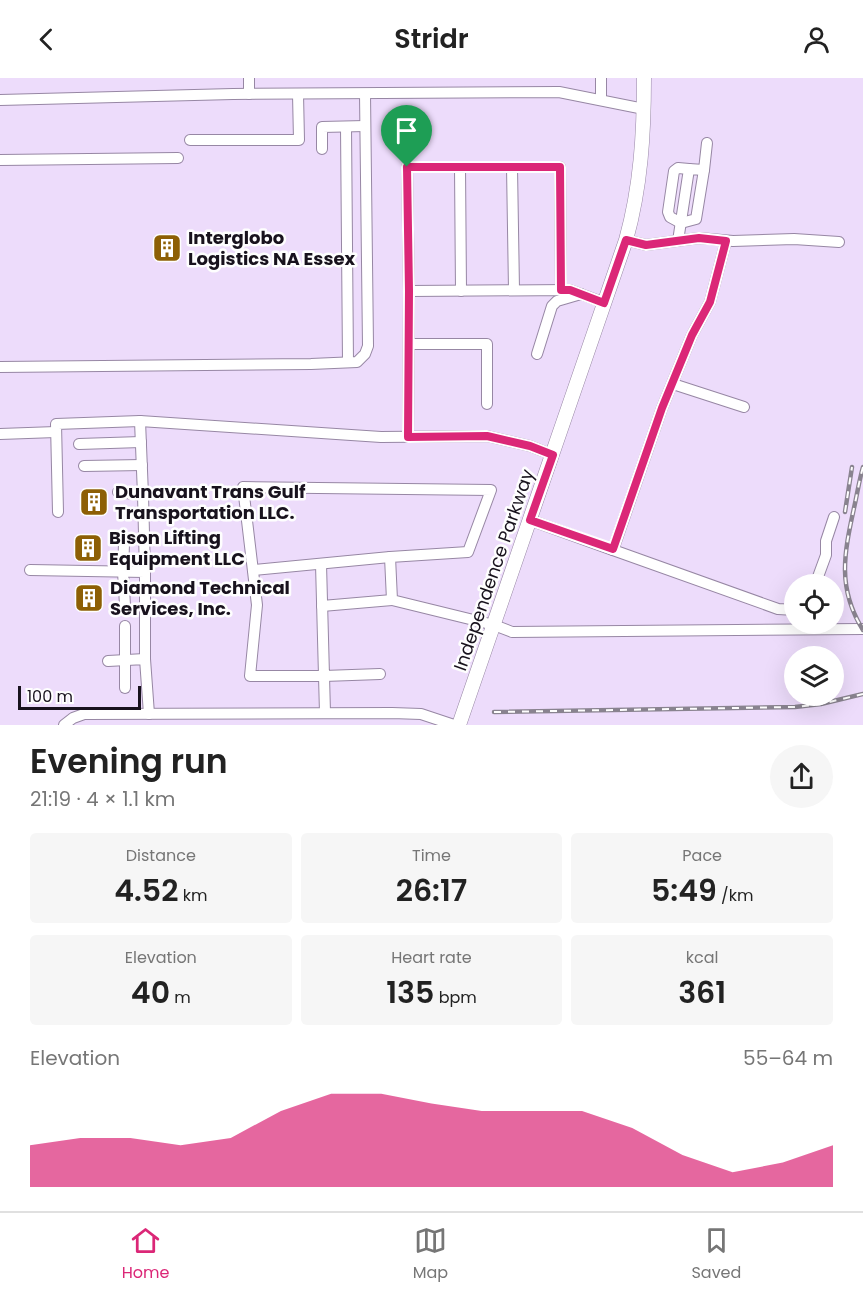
<!DOCTYPE html>
<meta charset="utf-8">
<style>
:root{--surface:#fff;--page:#f6f6f6;--text:#222;--muted:#767676;--line:#e0e0e0;--accent:#db2777}
body{margin:0;font-family:Poppins,sans-serif;background:var(--page);color:var(--text);height:100vh;display:flex;flex-direction:column;font-size:22px;white-space:nowrap}
*{box-sizing:border-box;margin:0}
p{font-size:20px;color:var(--muted)}
.icon{flex:none;width:33px;height:33px;fill:none;stroke:currentColor;stroke-width:2;stroke-linecap:round;stroke-linejoin:round}
.map{position:relative;height:647px;overflow:hidden}
.details{display:flex;flex-direction:column;background:var(--surface);flex:1}
.details>*{flex:none}
.controls{position:absolute;left:784px;top:496px;display:grid;gap:12px}
.controls a{display:grid;place-items:center;width:60px;height:60px;border-radius:50%;background:var(--surface);box-shadow:0 6px 24px #0002;font-size:30px}
.scale{position:absolute;left:18px;bottom:15px;width:123px;box-sizing:border-box;padding-left:6px;border:3px solid #18121d;border-top:0;font-size:16px;line-height:21px;white-space:nowrap;color:#18121d;-webkit-text-stroke:4px #fefefe;paint-order:stroke}
.pin{position:absolute;display:grid;place-items:center;width:51px;height:51px;color:#fff;margin:-62px -26px;border-radius:50% 50% 50% 0;rotate:-45deg;box-shadow:0 0 6px #0007}
.pin .icon{rotate:45deg}
.round{display:grid;place-items:center;flex:none;width:63px;height:63px;border-radius:32px;background:var(--page)}
.overview{display:flex;align-items:center;justify-content:space-between;height:102px;padding:0 30px}
h1{font-size:33px;font-weight:600;line-height:45px}
.metrics{display:grid;grid-template-columns:repeat(3,1fr);gap:9px;height:102px;padding:6px 30px}
.metrics div{display:grid;align-content:center;border-radius:6px;background:var(--page);text-align:center}
.metrics b{font-size:30px;font-weight:600}
.metrics small{font-size:16px;font-weight:400}
.metrics p{font-size:16px}
.chart{height:168px;padding:12px 30px}
.chart p{display:flex;justify-content:space-between}
.chart svg{width:100%;height:108px;margin-top:6px;fill:var(--accent);opacity:.7}
header{display:flex;justify-content:space-between;align-items:center;height:78px;padding:0 30px;background:var(--surface);font-size:27px;font-weight:600}
.tabs{display:flex;justify-content:space-around;align-items:center;height:84px;border-top:2px solid var(--line);background:var(--surface);font-size:16px;color:var(--muted)}
.tabs a{display:grid;justify-items:center;gap:3px}
.tabs .active{color:var(--accent)}
.map>svg:first-child{display:block}
.built{fill:#eddcfb;fill-rule:evenodd}
.lines{fill:none;stroke-linecap:round;stroke-linejoin:round}
.minor-casing{stroke:#9787a4;stroke-width:12}
.major-casing{stroke:#9787a4;stroke-width:15}
.minor{stroke:#fff;stroke-width:10}
.major{stroke:#fff;stroke-width:14}
.rail-casing{stroke:#89838f;stroke-width:4.5}
.rail{stroke:#fefefe;stroke-width:2;stroke-dasharray:7;stroke-linecap:butt}
.route-casing{stroke:#fff;stroke-width:12}
.route{stroke:#db2777;stroke-width:8}
.labels{text-anchor:middle;stroke-width:5;stroke-linejoin:round;paint-order:stroke}
.poi-label{font-size:18px;font-weight:bold;fill:#18121d;stroke:#fefefe;text-anchor:start}
.street-label{font-size:18px;fill:#18121d;stroke:#fefefe}
</style>
<header><svg class="icon" aria-label="back" viewBox="0 0 24 24"><path d="M15 5l-7 7 7 7"/></svg>Stridr<svg class="icon" aria-label="person" viewBox="0 0 24 24"><circle cx="12" cy="8" r="4"/><path d="M4 21q1-7 8-7t8 7"/></svg></header>
<div class="map">
<svg width="863" height="647" viewBox="0 0 863 647">
<rect width="100%" height="100%" fill="#f4edfa"/>
<path class="built" d="M0 0H863V647H0ZM795 507H834V546H795ZM795 579H834V618H795Z"/>
<g class="lines">
<g class="minor-casing">
<g id="minor">
<path d="M249 0V16"/>
<path d="M601 0V21"/>
<path d="M0 22 233 16 559 14 644 31"/>
<path d="M346 49 348 284"/>
<path d="M190 62H299L298 16"/>
<path d="M322 71V49L365 48"/>
<path d="M0 82 178 80"/>
<path d="M460 89 461 213"/>
<path d="M512 89 514 212"/>
<path d="M689 91 678 90 674 93 668 134 670 139 681 145 696 141 704 92"/>
<path d="M626 162 646 167 699 160 733 163 794 161 839 164"/>
<path d="M678 163 689 91 704 92 707 65"/>
<path d="M409 213 570 212 605 225"/>
<path d="M409 266H487V326"/>
<path d="M537 276 552 228 557 223 581 216"/>
<path d="M0 289 311 286 357 284 365 276 368 268 365 16"/>
<path d="M673 306 744 329"/>
<path d="M140 343 143 417"/>
<path d="M0 356 56 354"/>
<path d="M408 359 409 213 407 89H560L561 212"/>
<path d="M79 366 141 364"/>
<path d="M84 388 142 387"/>
<path d="M118 414 143 417 145 494"/>
<path d="M58 434 56 346 140 343 381 359 487 358 530 368 553 377"/>
<path d="M530 442 613 472 662 330 692 257 710 224 726 163"/>
<path d="M124 466 123 494 125 527"/>
<path d="M613 472 778 531 795 532"/>
<path d="M321 486 324 598 380 596"/>
<path d="M30 492 145 494V581"/>
<path d="M253 492 390 479"/>
<path d="M815 507 826 477V463L834 439"/>
<path d="M322 528 392 522"/>
<path d="M125 548V610"/>
<path d="M108 583 145 581 149 636"/>
<path d="M325 635 324 598H250L257 527 243 409 491 412 468 474 390 479 392 522 494 547 512 554 863 551"/>
<path d="M64 647 73 640 84 636 392 635 421 636 454 647"/>
</g>
</g>
<g class="major-casing">
<path id="major" d="M459 647 626 162C641 108 644 55 644 0"/>
</g>
<use href="#minor" class="minor"/>
<use href="#major" class="major"/>
<g class="rail-casing">
<g id="rail">
<path d="M863 389C859 403 857 417 854 430 844 476 837 510 863 552"/>
<path d="M845 434 852 389"/>
<path d="M494 634 795 629 821 626 863 616"/>
</g>
</g>
<use href="#rail" class="rail"/>
</g>
<g class="lines">
<g class="route-casing">
<path id="route" d="M407 89H560L561 212H570L604 225 626 162 646 167 699 160 726 163 710 224 692 257 662 330 613 471 530 442 553 377 530 368 487 358 408 359 409 213Z"/>
</g>
<use href="#route" class="route"/>
</g>
<defs>
<g id="building-square" transform="scale(1.5)"><rect x="-9" y="-9" width="18" height="18" rx="4" fill="#8d5f05" stroke="#fefefe"/><path d="M-4-6H4V6H1V3H-1V6H-4ZM-2.5-4.3h1.7v1.8h-1.7ZM.8-4.3h1.7v1.8H.8ZM-2.5-1h1.7V.8h-1.7ZM.8-1h1.7V.8H.8Z" fill="#fff"/></g>
</defs>
<g fill-rule="evenodd">
<use href="#building-square" x="167" y="170"/>
<use href="#building-square" x="94" y="424"/>
<use href="#building-square" x="88" y="470"/>
<use href="#building-square" x="89" y="520"/>
</g>
<g class="labels">
<g class="poi-label">
<text x="188" y="166">Interglobo<tspan x="188" dy="21">Logistics NA Essex</tspan></text>
<text x="115" y="420">Dunavant Trans Gulf<tspan x="115" dy="21">Transportation LLC.</tspan></text>
<text x="109" y="466">Bison Lifting<tspan x="109" dy="21">Equipment LLC</tspan></text>
<text x="110" y="516">Diamond Technical<tspan x="110" dy="21">Services, Inc.</tspan></text>
</g>
<g class="street-label">
<text transform="translate(494 492) rotate(-71)" y="6">Independence Parkway</text>
</g>
</g>
</svg>
<div class="controls">
<a><svg class="icon" aria-label="locate" viewBox="0 0 24 24"><circle cx="12" cy="12" r="6"/><path d="M12 2v4M12 18v4M2 12h4M18 12h4"/></svg></a>
<a><svg class="icon" aria-label="layers" viewBox="0 0 24 24"><path d="M12 4l9 5-9 5-9-5zM3 14l9 5 9-5"/></svg></a>
</div>
<div class="scale">100 m</div>
<div class="pin" style="left:407px;top:89px;background:#1e9e55"><svg class="icon" aria-label="arrive" viewBox="0 0 24 24"><path d="M6 21V4h12l-3 4 3 4H6"/></svg></div>
</div>
<section class="details">
<div class="overview"><div><h1>Evening run</h1><p>21:19 · 4 × 1.1 km</p></div><a class="round"><svg class="icon" aria-label="share" viewBox="0 0 24 24"><path d="M12 15V3M7 8l5-5 5 5M5 13v7h14v-7"/></svg></a></div>
<div class="metrics">
<div><p>Distance</p><b>4.52<small> km</small></b></div>
<div><p>Time</p><b>26:17</b></div>
<div><p>Pace</p><b>5:49<small> /km</small></b></div>
</div>
<div class="metrics">
<div><p>Elevation</p><b>40<small> m</small></b></div>
<div><p>Heart rate</p><b>135<small> bpm</small></b></div>
<div><p>kcal</p><b>361</b></div>
</div>
<div class="chart"><p><span>Elevation</span>55–64 m</p>
<svg viewBox="0 0 160 44" preserveAspectRatio="none"><path d="M0 44V27L10 24L20 24L30 27L40 24L50 13L60 6L70 6L80 10L90 13L100 13L110 13L120 20L130 31L140 38L150 34L160 27V44z"/></svg>
</div>
</section>
<nav class="tabs">
<a class="active"><svg class="icon" aria-label="home" viewBox="0 0 24 24"><path d="M3 11l9-7 9 7M6 9v11h12V9"/></svg>Home</a>
<a><svg class="icon" aria-label="map" viewBox="0 0 24 24"><path d="M3 6l6-2 6 2 6-2v14l-6 2-6-2-6 2zM9 4v14M15 6v14"/></svg>Map</a>
<a><svg class="icon" aria-label="saved" viewBox="0 0 24 24"><path d="M7 4h10v16l-5-4-5 4z"/></svg>Saved</a>
</nav>
